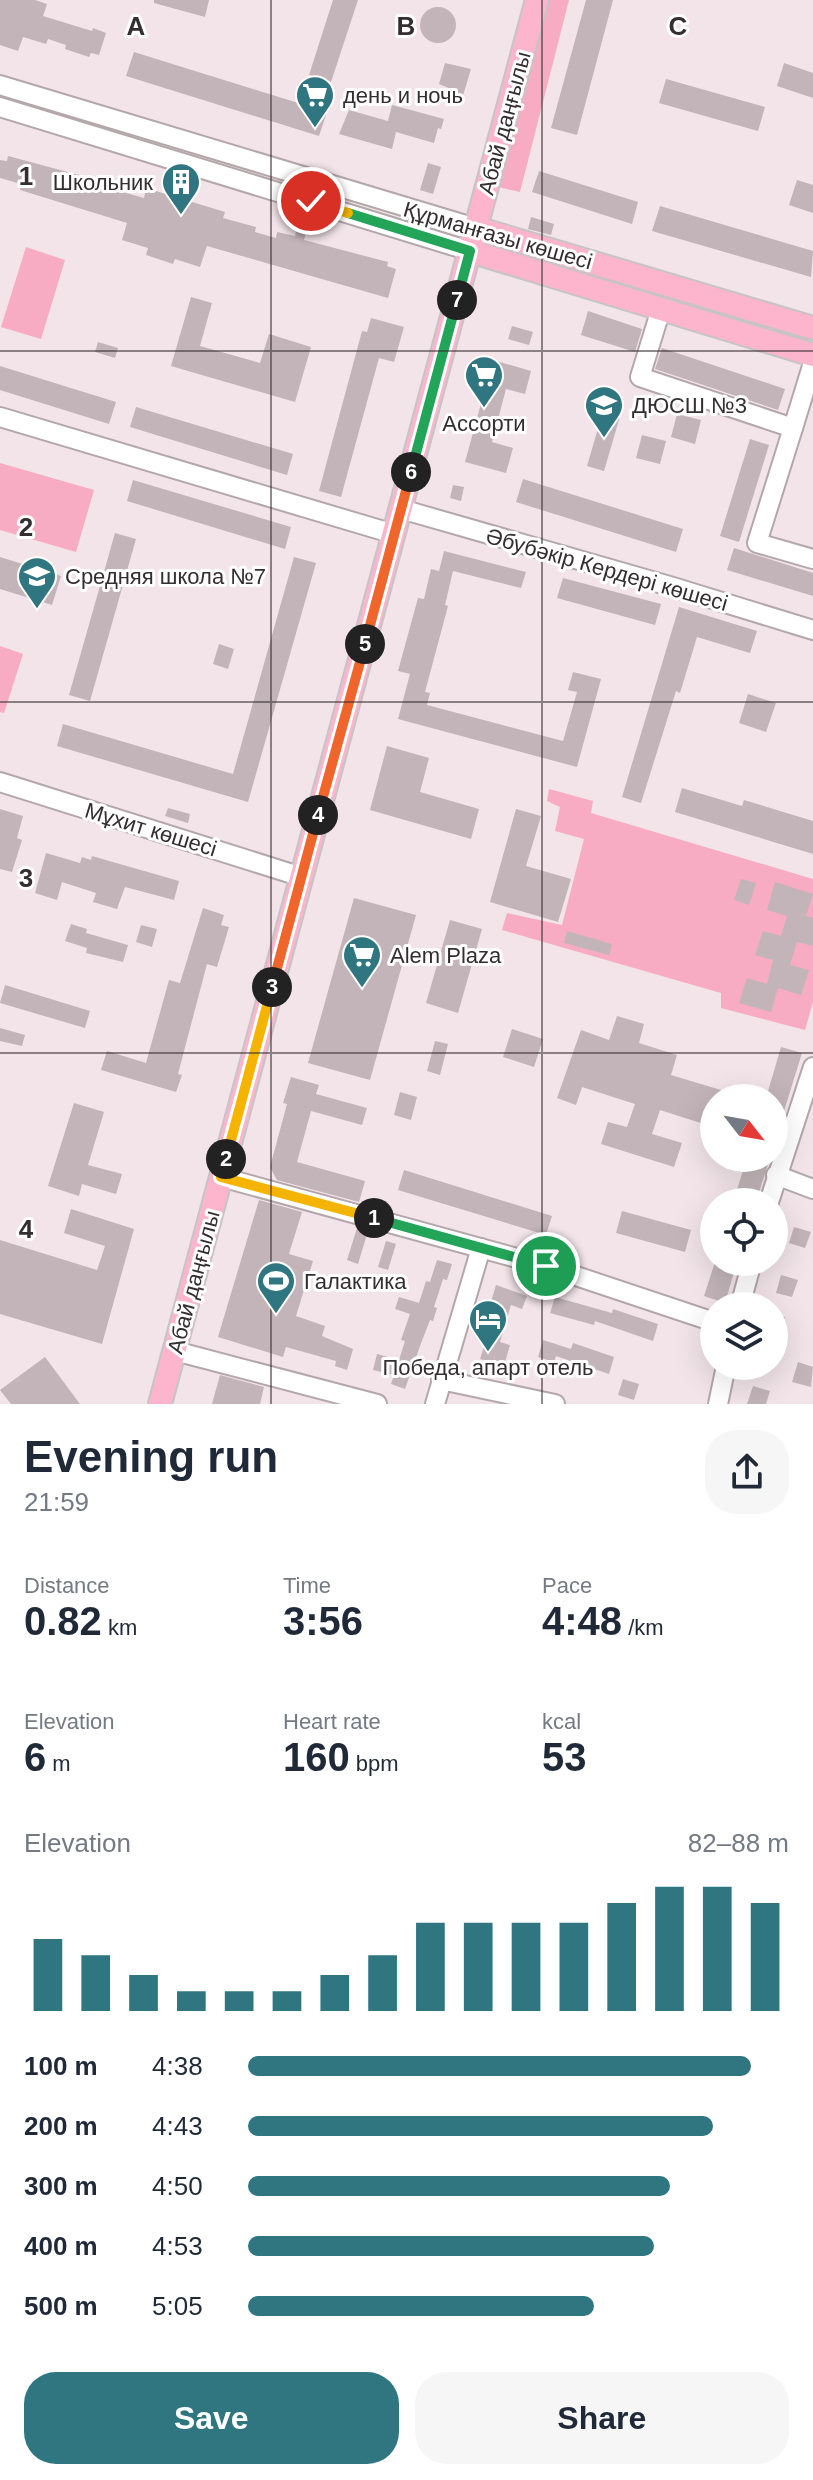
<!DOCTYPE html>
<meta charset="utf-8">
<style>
:root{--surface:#fff;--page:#f6f6f7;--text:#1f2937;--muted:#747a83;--accent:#2f7681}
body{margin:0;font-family:Arial,sans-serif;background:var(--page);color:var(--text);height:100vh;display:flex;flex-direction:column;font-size:30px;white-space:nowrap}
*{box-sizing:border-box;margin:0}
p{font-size:26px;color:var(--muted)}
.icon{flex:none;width:44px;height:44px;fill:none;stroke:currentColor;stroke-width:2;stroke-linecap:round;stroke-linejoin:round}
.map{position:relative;height:1404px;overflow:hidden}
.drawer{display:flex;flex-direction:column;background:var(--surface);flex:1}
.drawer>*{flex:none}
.needle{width:52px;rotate:121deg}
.controls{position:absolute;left:700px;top:1084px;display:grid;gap:16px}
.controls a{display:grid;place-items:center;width:88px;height:88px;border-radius:50%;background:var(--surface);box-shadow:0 8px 32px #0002;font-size:40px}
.pin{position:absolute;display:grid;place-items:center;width:68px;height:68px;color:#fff;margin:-34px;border:4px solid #fff;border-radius:50%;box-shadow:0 2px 8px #0007}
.km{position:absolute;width:40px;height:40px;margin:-20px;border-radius:50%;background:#222;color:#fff;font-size:22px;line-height:40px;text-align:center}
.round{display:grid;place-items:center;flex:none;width:84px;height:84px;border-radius:32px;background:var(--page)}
.head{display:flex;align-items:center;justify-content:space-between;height:136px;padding:0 24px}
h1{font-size:44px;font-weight:600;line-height:60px}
.metrics{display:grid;grid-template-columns:repeat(3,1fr);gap:12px;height:136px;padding:8px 24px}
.metrics div{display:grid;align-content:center}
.metrics b{font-size:40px;font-weight:600}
.metrics small{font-size:22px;font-weight:400}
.metrics p{font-size:22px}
.chart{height:224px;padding:16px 24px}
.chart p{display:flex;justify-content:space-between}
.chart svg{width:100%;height:144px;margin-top:8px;stroke:var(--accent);stroke-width:6}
.action{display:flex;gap:16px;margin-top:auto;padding:16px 24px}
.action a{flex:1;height:92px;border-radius:32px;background:var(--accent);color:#fff;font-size:32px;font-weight:600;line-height:92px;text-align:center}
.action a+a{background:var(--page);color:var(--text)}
ul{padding:0 24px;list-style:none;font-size:26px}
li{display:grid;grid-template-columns:128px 96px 1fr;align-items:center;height:60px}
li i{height:20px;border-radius:10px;background:var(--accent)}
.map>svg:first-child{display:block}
.green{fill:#f7acc3}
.building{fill:#c2b4b8}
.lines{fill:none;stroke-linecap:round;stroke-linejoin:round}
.minor-casing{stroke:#b4a7aa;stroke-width:22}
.major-casing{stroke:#c6c4c5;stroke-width:26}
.minor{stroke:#fff;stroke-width:18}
.major{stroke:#fcb5cd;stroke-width:22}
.split-1-casing{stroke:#fff;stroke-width:16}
.split-2-casing{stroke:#fff;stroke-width:16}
.split-3-casing{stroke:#fff;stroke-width:16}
.split-4-casing{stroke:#fff;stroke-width:16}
.split-5-casing{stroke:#fff;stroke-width:16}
.split-6-casing{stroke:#fff;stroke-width:16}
.split-7-casing{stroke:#fff;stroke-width:16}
.split-8-casing{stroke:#fff;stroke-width:16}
.split-9-casing{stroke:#fff;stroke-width:16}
.split-1{stroke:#22a559;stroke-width:10}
.split-2{stroke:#f5b400;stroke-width:10}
.split-3{stroke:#f5b400;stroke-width:10}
.split-4{stroke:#f0652b;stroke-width:10}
.split-5{stroke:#f0652b;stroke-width:10}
.split-6{stroke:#f0652b;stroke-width:10}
.split-7{stroke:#22a559;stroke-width:10}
.split-8{stroke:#22a559;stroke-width:10}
.split-9{stroke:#f5b400;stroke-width:10}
.grid{fill:none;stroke:#342e30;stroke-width:2;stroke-opacity:0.55}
.labels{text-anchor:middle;stroke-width:6;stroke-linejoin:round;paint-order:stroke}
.poi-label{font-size:22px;fill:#342e30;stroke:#fff;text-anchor:start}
.street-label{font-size:22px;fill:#342e30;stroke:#fff}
.grid-label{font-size:26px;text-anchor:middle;font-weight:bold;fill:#342e30;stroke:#fff;stroke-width:6;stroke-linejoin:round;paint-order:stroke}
</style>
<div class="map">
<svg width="813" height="1404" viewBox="0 0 813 1404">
<rect width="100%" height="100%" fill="#f2e4e8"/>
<g class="green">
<path d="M549 0H569L520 192 498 187Z"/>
<path d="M26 247 65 260 41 339 1 327Z"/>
<path d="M529 253 810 337 807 345 527 261Z"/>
<path d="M0 463 94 490 76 552 0 530Z"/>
<path d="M0 646 23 654 4 713 0 712Z"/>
<path d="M549 789 593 801 591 813 813 879V1002L805 1030 721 1008V993L502 930 507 913 562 925 584 839 555 831 560 807 547 801Z"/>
</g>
<g class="building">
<path d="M0 0H35L47 4 43 16 92 31 93 28 106 33 99 55 91 53 89 57 65 49 66 45 48 39 46 44 23 37 18 51 0 45Z"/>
<path d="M154 0H209L205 17 154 3Z"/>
<path d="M333 0H358L331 82 309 75Z"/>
<path d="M586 0H613L577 135 551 128Z"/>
<circle cx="438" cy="25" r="18"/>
<path d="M134 52 327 112 319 136 126 76Z"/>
<path d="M445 63 471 69 461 102 454 96 451 89 439 84Z"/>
<path d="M784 63 813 73V98L777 86Z"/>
<path d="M666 79 765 107 758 131 659 103Z"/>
<path d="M392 105 444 119 441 129 438 128 434 143 396 132 392 149 339 134 349 110 388 121Z"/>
<path d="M8 156 120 186 119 191 144 198 146 188 225 212 223 218 256 227 255 232 276 238 277 232 295 236 301 212 311 215 304 240 388 262 387 266 396 269 388 298 207 246 200 267 175 259 173 264 146 255 148 248 122 240 127 223 20 190 21 184 0 178V160L7 161Z"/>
<path d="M428 163 441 167 433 194 420 190Z"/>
<path d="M539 171 638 202 632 224 532 192Z"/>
<path d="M797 180 813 185V213L789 205Z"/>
<path d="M660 206 813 251 811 277 652 231Z"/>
<path d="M531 217 554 224 551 235 528 229Z"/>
<path d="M191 297 212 303 200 346 260 363 269 334 311 347 295 402 171 366Z"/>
<path d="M588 311 642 329 635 352 581 335Z"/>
<path d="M371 318 404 327 394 362 379 358 341 497 319 491 362 331 367 332Z"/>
<path d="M512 326 533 332 529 345 508 339Z"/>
<path d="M98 342 118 348 115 358 95 352Z"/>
<path d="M662 348 785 389 778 410 655 369Z"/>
<path d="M493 360 531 371 525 394 506 389 492 442 513 448 506 473 465 462Z"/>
<path d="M0 366 116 402 109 424 0 390Z"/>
<path d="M136 407 293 454 287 475 130 427Z"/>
<path d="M604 408 621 413 604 471 587 466Z"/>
<path d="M677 414 701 420 695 444 671 437Z"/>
<path d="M642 435 666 441 660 464 636 458Z"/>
<path d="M750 439 769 445 739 542 720 536Z"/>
<path d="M523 479 683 529 676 552 516 502Z"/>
<path d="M133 480 291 527 285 549 127 501Z"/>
<path d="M453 485 464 487 461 501 450 498Z"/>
<path d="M115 533 136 539 90 701 69 695Z"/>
<path d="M734 548 813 573V596L727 570Z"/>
<path d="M444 551 526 572 521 588 453 571 445 605 448 606 425 692 430 693 427 705 563 741 577 692 568 690 573 672 601 679 577 767 398 719 410 674 398 671 418 598 424 599 431 569 439 571Z"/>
<path d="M0 557 61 576 52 605 0 589Z"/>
<path d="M294 557 316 563 248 802 57 746 63 724 233 774Z"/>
<path d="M563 578 661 604 655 625 557 598Z"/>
<path d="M679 607 757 631 750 653 697 637 680 693 676 691 641 803 622 797Z"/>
<path d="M219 644 234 649 228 669 213 664Z"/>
<path d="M748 694 776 703 766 732 739 723Z"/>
<path d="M387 746 429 758 420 792 479 809 471 839 370 810Z"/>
<path d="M682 788 742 806 744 800 813 821V854L675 812Z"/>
<path d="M168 808 190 814 188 823 165 816Z"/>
<path d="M0 809 23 816 17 838 22 840 12 872 0 869Z"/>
<path d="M516 809 541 816 526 866 571 879 558 922 490 902Z"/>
<path d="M46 853 80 863 82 857 91 860 92 856 179 881 174 900 125 887 117 909 93 902 96 893 62 882 57 900 35 893Z"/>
<path d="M741 879 756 883 749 905 734 900Z"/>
<path d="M775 882 813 894 806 916 813 918V946L797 942 790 965 809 970 801 995 778 988 771 1012 739 1003 747 978 767 984 773 960 755 955 763 931 781 936 787 916 767 910Z"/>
<path d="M354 898 416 915 370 1080 308 1063Z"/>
<path d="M203 908 224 915 221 925 229 927 217 967 207 964 178 1074 182 1075 176 1092 101 1070 107 1051 146 1063 169 980 180 983Z"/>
<path d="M450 920 482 929 458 1013 426 1003Z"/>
<path d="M71 924 87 929 86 933 128 945 123 962 86 953 87 948 65 941Z"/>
<path d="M141 925 157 929 152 947 136 942Z"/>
<path d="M567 931 612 944 609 955 564 943Z"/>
<path d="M5 985 90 1011 85 1028 0 1003Z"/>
<path d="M617 1016 644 1024 639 1043 677 1055 671 1075 721 1090 719 1098H714V1114L710 1126 660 1110 652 1134 682 1143 674 1167 601 1144 608 1122 627 1127 635 1104 582 1087 576 1105 557 1098 581 1030 609 1040Z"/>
<path d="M0 1028 25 1035 22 1046 0 1041Z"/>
<path d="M512 1029 543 1039 534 1067 503 1057Z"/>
<path d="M435 1041 448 1044 440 1075 427 1071Z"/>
<path d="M781 1047 802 1053 776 1137H774V1098H766Z"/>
<path d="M291 1077 319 1085 316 1094 367 1108 362 1125 311 1111 297 1162 365 1181 359 1202 277 1180 270 1167 287 1104 283 1103Z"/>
<path d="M400 1092 417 1097 411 1120 394 1115Z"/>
<path d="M74 1103 104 1112 88 1165 122 1174 116 1194 82 1184 79 1196 48 1186Z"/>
<path d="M747 1158H770L756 1202H733Z"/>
<path d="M404 1170 552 1216 546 1235 398 1190Z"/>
<path d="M259 1200 302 1212 289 1254 313 1261 296 1316 325 1326 322 1336 353 1349 347 1370 335 1366 336 1361 286 1347 283 1357 218 1337Z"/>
<path d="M71 1209 134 1229 102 1344 0 1314V1240L97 1270 105 1246 64 1233Z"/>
<path d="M622 1211 691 1230 685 1252 616 1233Z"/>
<path d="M794 1227 811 1232 805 1248 789 1243Z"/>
<path d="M357 1228 368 1231 358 1264 347 1260Z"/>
<path d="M386 1241 396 1244 388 1270 378 1267Z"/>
<path d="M437 1260 452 1264 447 1280 443 1279 434 1307 437 1308 433 1321 430 1320 420 1346 405 1389 391 1384 394 1375 373 1370 377 1354 399 1360 405 1341 401 1340 410 1314 395 1309 399 1297 419 1303 426 1281 430 1282Z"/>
<path d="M715 1262H737L725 1303 704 1296Z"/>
<path d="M781 1275 798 1280 792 1297 776 1293Z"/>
<path d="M496 1285 527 1296 522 1309 511 1305 500 1342 510 1345 504 1366 480 1359 490 1327 484 1325Z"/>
<path d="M555 1297 612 1313 613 1309 658 1324 653 1341 595 1321 594 1325 550 1313Z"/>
<path d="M774 1314 785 1317 776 1345H774Z"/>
<path d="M543 1340 571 1349 573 1343 614 1357 609 1374 556 1356 554 1362 538 1357Z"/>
<path d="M45 1357 80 1404H11L0 1390Z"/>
<path d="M798 1362 813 1367 811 1387 792 1382Z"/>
<path d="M220 1375 264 1387 260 1404H212Z"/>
<path d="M623 1379 639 1384 634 1400 618 1395Z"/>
<path d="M753 1386 770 1391 766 1404H747Z"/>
</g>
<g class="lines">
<g class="minor-casing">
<g id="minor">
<path d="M0 85 476 228"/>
<path d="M0 107 470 251"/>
<path d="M661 309 640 377 793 428 757 543 813 559"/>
<path d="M0 417 394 534"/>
<path d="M793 428 813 363"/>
<path d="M401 509 673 587 813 630"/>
<path d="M0 782 302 877"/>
<path d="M776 1175 813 1189"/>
<path d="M221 1177 546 1266 714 1322"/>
<path d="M769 1202 813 1067"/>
<path d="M740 1306 752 1262"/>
<path d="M175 1351 377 1404"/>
<path d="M441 1380 555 1404"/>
<path d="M435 1404 481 1248"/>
<path d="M718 1404 726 1366"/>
</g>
</g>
<g class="major-casing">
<g id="major">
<path d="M476 228 813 328"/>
<path d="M470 251 813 355"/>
<path d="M160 1404 537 0"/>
</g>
</g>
<use href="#minor" class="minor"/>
<use href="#major" class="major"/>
</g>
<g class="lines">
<g class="split-1-casing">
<path id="split-1" d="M374 1218 546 1266"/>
</g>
<g class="split-2-casing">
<path id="split-2" d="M226 1159 221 1177 374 1218"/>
</g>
<g class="split-3-casing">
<path id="split-3" d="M226 1159 272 987"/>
</g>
<g class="split-4-casing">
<path id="split-4" d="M272 987 318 815"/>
</g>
<g class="split-5-casing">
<path id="split-5" d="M318 815 365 644"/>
</g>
<g class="split-6-casing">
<path id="split-6" d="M365 644 411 472"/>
</g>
<g class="split-7-casing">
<path id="split-7" d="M411 472 457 300"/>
</g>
<g class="split-8-casing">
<path id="split-8" d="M348 213 470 251 457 300"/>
</g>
<g class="split-9-casing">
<path id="split-9" d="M311 201 348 213"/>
</g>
<use href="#split-1" class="split-1"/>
<use href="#split-2" class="split-2"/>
<use href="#split-3" class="split-3"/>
<use href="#split-4" class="split-4"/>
<use href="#split-5" class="split-5"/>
<use href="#split-6" class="split-6"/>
<use href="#split-7" class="split-7"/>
<use href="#split-8" class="split-8"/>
<use href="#split-9" class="split-9"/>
</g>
<path class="grid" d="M271 0V1404M542 0V1404M0 351H813M0 702H813M0 1053H813"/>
<defs>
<g id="supermarket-pin" transform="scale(2)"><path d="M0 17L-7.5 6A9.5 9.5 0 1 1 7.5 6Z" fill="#2f7681" stroke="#fff"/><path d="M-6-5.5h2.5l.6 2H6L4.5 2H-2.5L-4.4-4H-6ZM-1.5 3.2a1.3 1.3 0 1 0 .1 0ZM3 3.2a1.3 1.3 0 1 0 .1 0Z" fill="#fff"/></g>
<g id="building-pin" transform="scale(2)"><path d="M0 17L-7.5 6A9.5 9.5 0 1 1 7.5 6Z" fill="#2f7681" stroke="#fff"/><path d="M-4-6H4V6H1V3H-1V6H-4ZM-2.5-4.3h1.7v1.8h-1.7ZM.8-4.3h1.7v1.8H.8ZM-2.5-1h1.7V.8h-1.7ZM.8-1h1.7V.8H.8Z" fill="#fff"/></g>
<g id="school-pin" transform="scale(2)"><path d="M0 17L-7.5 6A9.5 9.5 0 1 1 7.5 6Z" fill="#2f7681" stroke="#fff"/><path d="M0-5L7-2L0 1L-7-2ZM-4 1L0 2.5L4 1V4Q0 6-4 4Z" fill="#fff"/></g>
<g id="stadium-pin" transform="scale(2)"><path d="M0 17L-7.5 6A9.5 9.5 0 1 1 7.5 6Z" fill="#2f7681" stroke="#fff"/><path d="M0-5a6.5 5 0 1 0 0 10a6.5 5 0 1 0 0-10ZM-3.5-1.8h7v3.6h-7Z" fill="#fff"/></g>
<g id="hotel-pin" transform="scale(2)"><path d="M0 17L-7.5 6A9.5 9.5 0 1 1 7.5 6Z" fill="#2f7681" stroke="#fff"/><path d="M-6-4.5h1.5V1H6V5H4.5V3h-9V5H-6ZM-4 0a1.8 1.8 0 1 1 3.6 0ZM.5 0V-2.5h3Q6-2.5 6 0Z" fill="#fff"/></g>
</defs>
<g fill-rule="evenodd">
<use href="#supermarket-pin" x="315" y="95"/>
<use href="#building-pin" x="181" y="182"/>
<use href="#supermarket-pin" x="484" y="375"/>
<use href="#school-pin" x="604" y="405"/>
<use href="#school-pin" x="37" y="576"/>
<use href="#supermarket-pin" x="362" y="955"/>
<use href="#stadium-pin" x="276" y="1281"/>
<use href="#hotel-pin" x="488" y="1319"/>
</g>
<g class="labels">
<g class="poi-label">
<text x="343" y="103">день и ночь</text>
<text x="153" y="190" text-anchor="end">Школьник</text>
<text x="632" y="413">ДЮСШ №3</text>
<text x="484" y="431" text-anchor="middle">Ассорти</text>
<text x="65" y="584">Средняя школа №7</text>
<text x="390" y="963">Alem Plaza</text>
<text x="304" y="1289">Галактика</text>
<text x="488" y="1375" text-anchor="middle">Победа, апарт отель</text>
</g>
<g class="street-label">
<text transform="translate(504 123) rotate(-75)" y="8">Абай даңғылы</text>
<text transform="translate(498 235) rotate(16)" y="8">Құрманғазы көшесі</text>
<text transform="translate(607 569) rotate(16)" y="8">Әбубәкір Кердері көшесі</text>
<text transform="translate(151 829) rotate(17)" y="8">Мұхит көшесі</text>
<text transform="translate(193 1282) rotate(-75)" y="8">Абай даңғылы</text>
</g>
</g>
<g class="grid-label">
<text x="136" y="35">A</text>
<text x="406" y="35">B</text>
<text x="678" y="35">C</text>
<text x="26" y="185">1</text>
<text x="26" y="536">2</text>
<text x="26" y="887">3</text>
<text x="26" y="1238">4</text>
</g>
</svg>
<div class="controls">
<a><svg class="needle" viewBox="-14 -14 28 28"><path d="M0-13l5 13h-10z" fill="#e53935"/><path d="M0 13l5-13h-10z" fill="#747a83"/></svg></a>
<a><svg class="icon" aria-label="locate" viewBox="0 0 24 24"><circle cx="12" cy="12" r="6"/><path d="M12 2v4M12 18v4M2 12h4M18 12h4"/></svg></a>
<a><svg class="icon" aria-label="layers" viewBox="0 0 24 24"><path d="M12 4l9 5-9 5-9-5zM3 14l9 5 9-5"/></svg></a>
</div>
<div class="pin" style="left:546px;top:1266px;background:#1e9e55"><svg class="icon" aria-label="arrive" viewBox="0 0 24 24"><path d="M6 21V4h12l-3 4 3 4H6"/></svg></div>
<div class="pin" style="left:311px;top:201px;background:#d93025"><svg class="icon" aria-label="check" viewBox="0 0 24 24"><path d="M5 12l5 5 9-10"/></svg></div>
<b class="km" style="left:374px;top:1218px">1</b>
<b class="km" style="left:226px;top:1159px">2</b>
<b class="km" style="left:272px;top:987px">3</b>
<b class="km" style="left:318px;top:815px">4</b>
<b class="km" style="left:365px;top:644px">5</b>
<b class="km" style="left:411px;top:472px">6</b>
<b class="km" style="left:457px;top:300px">7</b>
</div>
<section class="drawer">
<div class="head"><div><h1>Evening run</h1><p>21:59</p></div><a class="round"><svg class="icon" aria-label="share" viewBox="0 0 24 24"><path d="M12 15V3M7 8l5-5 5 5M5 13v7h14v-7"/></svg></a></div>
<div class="metrics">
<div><p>Distance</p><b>0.82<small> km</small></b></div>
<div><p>Time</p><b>3:56</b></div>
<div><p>Pace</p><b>4:48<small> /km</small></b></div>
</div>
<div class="metrics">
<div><p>Elevation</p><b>6<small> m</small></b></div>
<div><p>Heart rate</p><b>160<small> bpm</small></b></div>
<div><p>kcal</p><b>53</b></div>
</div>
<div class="chart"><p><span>Elevation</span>82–88 m</p>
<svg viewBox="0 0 160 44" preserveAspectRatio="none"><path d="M5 44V22M15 44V27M25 44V33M35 44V38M45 44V38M55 44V38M65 44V33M75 44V27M85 44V17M95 44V17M105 44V17M115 44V17M125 44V11M135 44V6M145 44V6M155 44V11"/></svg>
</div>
<ul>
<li><b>100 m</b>4:38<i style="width:93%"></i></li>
<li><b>200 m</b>4:43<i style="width:86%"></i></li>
<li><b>300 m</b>4:50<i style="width:78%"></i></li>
<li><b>400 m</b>4:53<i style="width:75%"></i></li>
<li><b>500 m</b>5:05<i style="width:64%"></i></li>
</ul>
<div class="action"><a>Save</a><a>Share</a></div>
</section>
